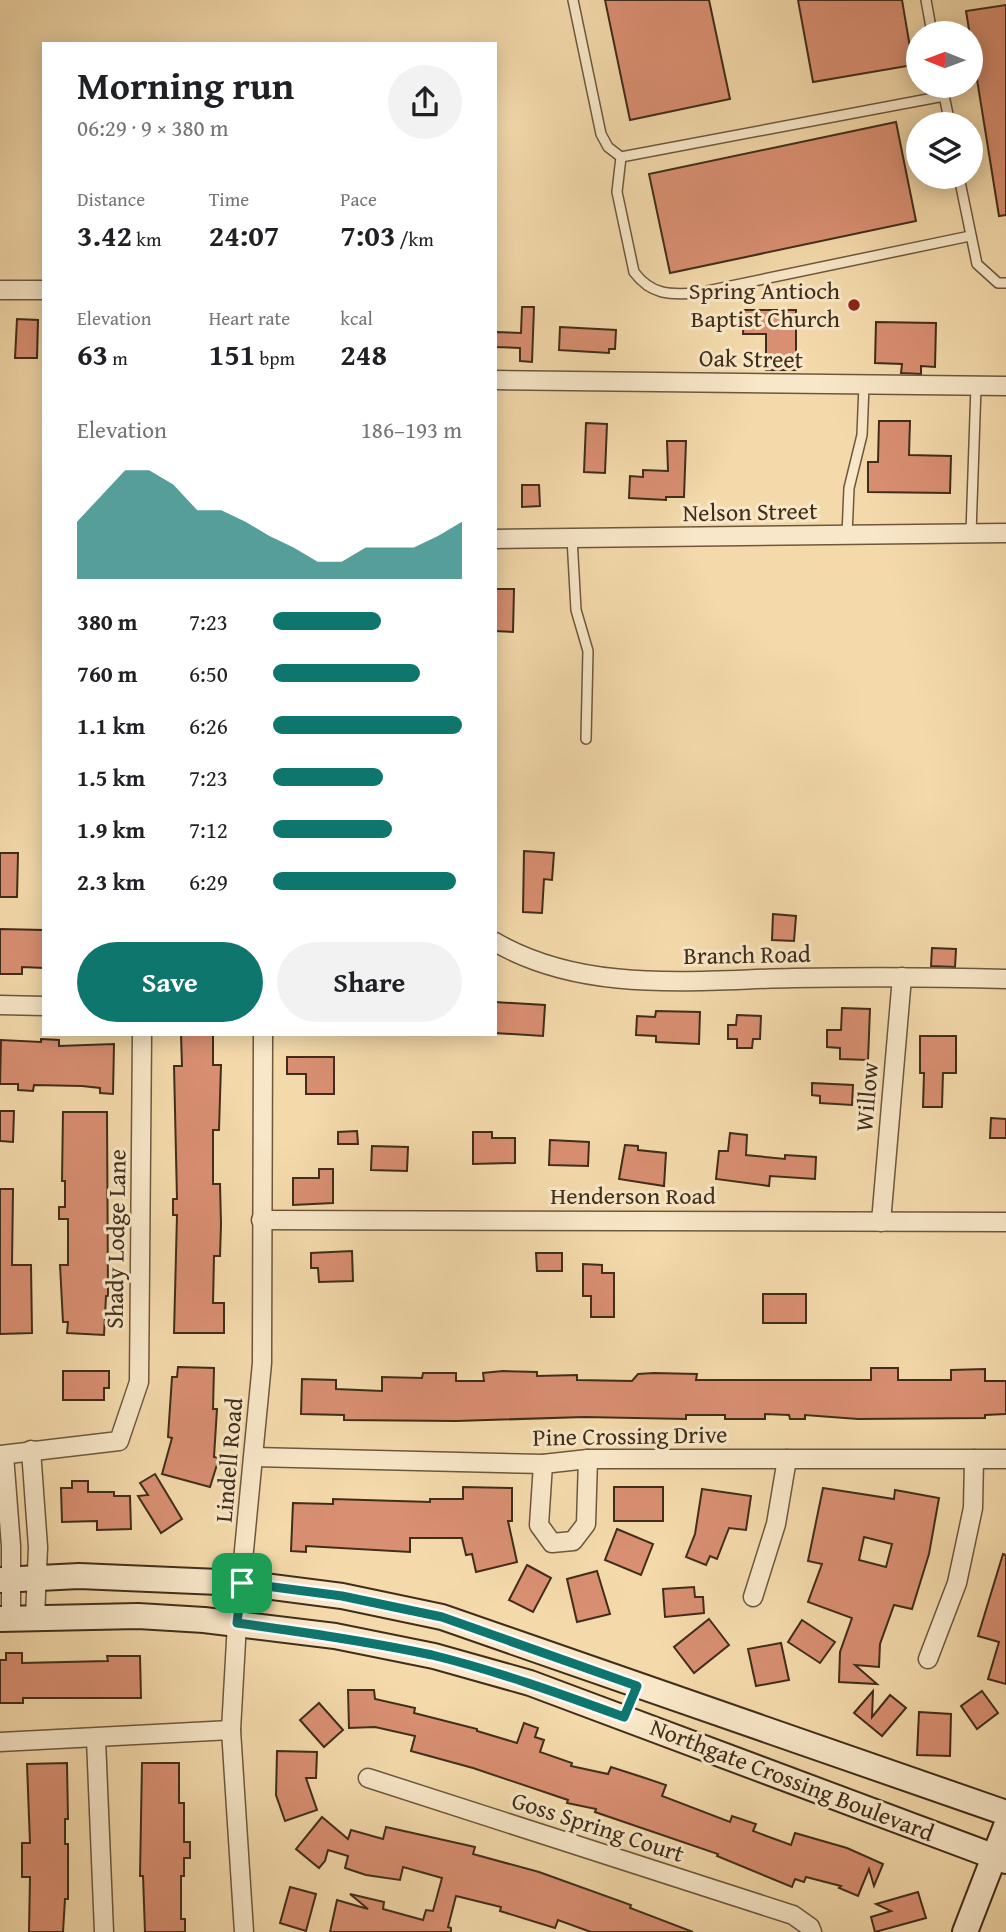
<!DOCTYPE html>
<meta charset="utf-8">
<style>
:root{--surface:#fff;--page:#f2f2f2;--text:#202124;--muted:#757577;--accent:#0f766e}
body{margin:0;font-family:"Gentium Book Plus",serif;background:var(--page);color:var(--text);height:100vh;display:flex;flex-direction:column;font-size:26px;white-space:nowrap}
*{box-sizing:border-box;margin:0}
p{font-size:23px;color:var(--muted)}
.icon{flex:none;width:38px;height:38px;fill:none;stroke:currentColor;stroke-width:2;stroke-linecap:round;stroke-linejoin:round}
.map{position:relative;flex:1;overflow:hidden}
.panel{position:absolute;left:42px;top:42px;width:455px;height:994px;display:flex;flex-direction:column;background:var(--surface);border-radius:0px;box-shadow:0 4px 18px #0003}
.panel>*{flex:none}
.needle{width:46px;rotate:271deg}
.tools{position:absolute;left:906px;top:21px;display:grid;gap:14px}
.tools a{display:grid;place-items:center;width:77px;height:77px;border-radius:50%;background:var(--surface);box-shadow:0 4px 18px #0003;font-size:35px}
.pin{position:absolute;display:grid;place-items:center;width:60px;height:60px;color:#fff;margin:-30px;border-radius:14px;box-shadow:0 4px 10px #0006}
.round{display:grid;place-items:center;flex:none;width:74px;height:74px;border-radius:37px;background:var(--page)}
.summary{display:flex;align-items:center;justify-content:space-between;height:119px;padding:0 35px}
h1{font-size:38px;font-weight:700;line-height:52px}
.metrics{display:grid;grid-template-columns:repeat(3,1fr);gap:10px;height:119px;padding:7px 35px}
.metrics div{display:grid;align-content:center}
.metrics b{font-size:30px;font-weight:700}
.metrics small{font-size:19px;font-weight:400}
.metrics p{font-size:19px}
.chart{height:196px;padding:14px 35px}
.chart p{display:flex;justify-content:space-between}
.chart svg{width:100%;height:126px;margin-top:7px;fill:var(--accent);opacity:.7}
.cta{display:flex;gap:14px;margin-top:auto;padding:14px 35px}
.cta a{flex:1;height:80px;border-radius:42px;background:var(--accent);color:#fff;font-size:28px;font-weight:700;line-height:80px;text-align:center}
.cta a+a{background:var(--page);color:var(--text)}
ul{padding:0 35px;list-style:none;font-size:23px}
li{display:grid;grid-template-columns:112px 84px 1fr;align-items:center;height:52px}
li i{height:18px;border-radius:9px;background:var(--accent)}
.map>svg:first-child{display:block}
.building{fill:#d98f72;stroke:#402d1a;stroke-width:2;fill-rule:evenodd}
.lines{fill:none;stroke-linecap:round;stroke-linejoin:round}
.lane-casing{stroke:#6d583e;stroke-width:12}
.street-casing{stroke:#6d583e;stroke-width:21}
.secondary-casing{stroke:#402d1a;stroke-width:28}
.lane{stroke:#f8e7c8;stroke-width:9}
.street{stroke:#f8e7c8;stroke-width:18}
.secondary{stroke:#f8e7c8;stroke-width:24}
.route-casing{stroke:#fff;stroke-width:14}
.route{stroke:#0f766e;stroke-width:9}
.poi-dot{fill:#8f2418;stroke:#f8e7c8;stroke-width:2.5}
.labels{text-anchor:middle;stroke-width:6;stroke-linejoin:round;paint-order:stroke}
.poi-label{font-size:24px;fill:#402d1a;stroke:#f8e7c8;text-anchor:end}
.street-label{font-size:24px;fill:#402d1a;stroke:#f8e7c8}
</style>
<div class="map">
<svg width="1006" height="1932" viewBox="0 0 1006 1932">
<rect width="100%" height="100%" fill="#f4daab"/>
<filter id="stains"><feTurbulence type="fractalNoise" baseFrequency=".00286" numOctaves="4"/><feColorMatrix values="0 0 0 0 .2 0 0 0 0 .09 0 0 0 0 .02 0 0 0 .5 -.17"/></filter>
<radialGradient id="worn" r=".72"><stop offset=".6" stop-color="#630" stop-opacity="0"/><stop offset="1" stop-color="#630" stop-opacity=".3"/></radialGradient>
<g class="building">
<path d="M605 0H709L730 99 630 120Z"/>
<path d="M798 0H902L913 65 813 82Z"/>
<path d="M1006 5V215L999 216 966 11Z"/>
<path d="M896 122 916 221 670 273 649 174Z"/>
<path d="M522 307H534L532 362 520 361V348L495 347 496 332 521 333Z"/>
<path d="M744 310H796V370H766V334H743Z"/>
<path d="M17 319 38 320 37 358H15Z"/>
<path d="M876 322 936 323 935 367 921 366V374L901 373 902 364 875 363Z"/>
<path d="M560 327 616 330 615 349H609V353L559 350Z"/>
<path d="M879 421H910L909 455 951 456 950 493 868 492V462H878Z"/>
<path d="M586 423 607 424 605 473 584 472Z"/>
<path d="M667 441H686L684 497H666V500L629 498 630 476 643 477V470L668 471Z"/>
<path d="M522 485H539L540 506 522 507Z"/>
<path d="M495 589H514L513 632 495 631Z"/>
<path d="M524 851 554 853 552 880 544 879 542 913 523 912Z"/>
<path d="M0 853H18L17 897H0Z"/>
<path d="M773 914 796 916 794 941 772 940Z"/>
<path d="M0 929 44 930V968L22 967V974H0Z"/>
<path d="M932 948 956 949 955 967 931 966Z"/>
<path d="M495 1002 545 1005 543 1036 495 1033Z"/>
<path d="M842 1008 870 1009 868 1060 840 1059V1048L827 1047V1030H841Z"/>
<path d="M656 1011 700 1012 699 1044 656 1042V1036L636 1035 637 1016 655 1017Z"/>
<path d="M737 1015 761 1016 760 1039H753L752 1048H737V1039H728V1025H736Z"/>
<path d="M181 1034H213V1065H221L219 1130H213V1184H220L221 1224 220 1256H214L213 1303H224V1333H174L177 1215H173V1199H177L174 1066H182Z"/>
<path d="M920 1036H956V1073H943L942 1107H923L924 1073H920Z"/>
<path d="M41 1039 59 1040V1046L114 1044 113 1094 100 1093V1088L82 1086 34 1085 33 1091 18 1090V1084H0L1 1040 41 1042Z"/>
<path d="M287 1057H334V1094H306V1074H287Z"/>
<path d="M812 1083 853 1085 852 1105 820 1103V1096L812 1095Z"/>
<path d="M0 1111H14L13 1142 0 1141Z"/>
<path d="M63 1112H107L108 1296H106L104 1335 67 1333 68 1322H63L60 1265H68V1219H59V1207H65V1181H62Z"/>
<path d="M991 1118 1006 1119V1138H990Z"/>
<path d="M357 1131 358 1144H338V1132Z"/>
<path d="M473 1132H492V1138H515V1163L473 1164Z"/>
<path d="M730 1133 747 1135 746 1155 785 1159V1155L816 1157 815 1179 770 1176 769 1186 716 1179 719 1151H728Z"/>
<path d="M550 1140 589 1142 588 1166 549 1165Z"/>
<path d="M625 1145 638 1146V1150L666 1153 664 1186 619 1179Z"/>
<path d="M372 1146 408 1147 407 1171 371 1170Z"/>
<path d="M319 1169H333V1203L293 1205V1178H319Z"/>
<path d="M0 1189H13L12 1265H31L32 1333 0 1334Z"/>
<path d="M352 1251 353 1281 319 1282 318 1268H311V1253Z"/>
<path d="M536 1253H562V1271H537Z"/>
<path d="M583 1264 602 1265V1273H614V1317H591V1296H583Z"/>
<rect x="763" y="1294" width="43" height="29"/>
<path d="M178 1367 214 1368 213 1409H217L214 1457 219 1458 210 1487 162 1474 172 1438 168 1437 172 1377H177Z"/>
<path d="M871 1368H898V1380H951V1370L985 1369V1381H1006V1414L985 1415V1418L858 1419 805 1415V1419H790L789 1415 765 1414V1419H725V1415H686V1419L584 1417 456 1421 344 1420V1415L301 1414 302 1379 336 1380V1389L382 1391V1377L422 1378 423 1373H456V1381H484L483 1373 503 1371 537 1372V1376L577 1375V1380L632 1381 638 1374 654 1373 697 1374 696 1380H871Z"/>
<path d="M63 1371H109V1388H104V1400H63Z"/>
<path d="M155 1474 182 1519 161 1533 138 1496 148 1495 140 1483Z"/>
<path d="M72 1481H88V1492H114V1496H130L131 1529 97 1530V1521L62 1522 61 1488H72Z"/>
<path d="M463 1487 512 1488V1521H508L517 1562 476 1572 472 1554 466 1555 462 1538H410V1552L306 1546V1552L291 1551 293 1503 333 1504V1499L430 1502V1499H463Z"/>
<rect x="614" y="1487" width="49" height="34"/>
<path d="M823 1488 894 1499 895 1490 939 1498 929 1554 912 1609 894 1605 880 1644 879 1667 855 1665 877 1684 839 1682 840 1652 852 1618 808 1602 822 1564 808 1561ZM864 1537 892 1544 886 1567 859 1560Z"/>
<path d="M702 1489 751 1496 746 1530 729 1528 717 1559 710 1556 706 1565 686 1557 695 1534Z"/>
<path d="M617 1529 653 1544 641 1575 605 1560Z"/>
<path d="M1003 1554 1006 1555V1684L988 1679 999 1642 978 1636Z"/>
<path d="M527 1565 551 1578 533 1612 509 1600Z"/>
<path d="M597 1571 610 1614 577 1622 567 1579Z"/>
<path d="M694 1587 695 1597H703L704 1613 665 1617 663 1589Z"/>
<path d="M709 1619 729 1645 694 1673 674 1647Z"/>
<path d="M802 1620 835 1642 820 1663 788 1642Z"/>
<path d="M781 1643 789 1680 756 1686 748 1649Z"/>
<path d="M6 1653H22V1663L108 1661 107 1656H140L141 1698H23V1703H0V1660H6Z"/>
<path d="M348 1690H374L375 1699 415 1708 414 1713 477 1729V1731L517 1743 524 1723 538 1728 535 1737 544 1740 540 1752 572 1763 571 1766 608 1774 611 1767 642 1777 666 1785 662 1796 730 1822 732 1816 756 1824 753 1831 791 1845 795 1833 847 1848 883 1864 874 1886 869 1869 858 1896 839 1888 841 1886 806 1877 804 1882 795 1879 792 1887 717 1856 718 1854 595 1812 596 1809 567 1803 568 1800 473 1768 411 1751 415 1736 375 1727 349 1728Z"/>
<path d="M873 1691 872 1717 890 1695 906 1708 882 1736 854 1713Z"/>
<path d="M982 1691 998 1713 977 1729 961 1706Z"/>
<path d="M319 1703 343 1730 324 1747 300 1720Z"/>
<path d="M919 1712 951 1714 950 1756 917 1755Z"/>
<path d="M277 1751 317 1752 316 1778H306L317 1810 285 1821 276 1795Z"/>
<path d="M67 1763 68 1819H65V1844H68V1899H65L63 1932H29L30 1877H22V1843H30L27 1764Z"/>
<path d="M142 1763H179V1803H184V1842H190V1858H184V1876H181V1919H185V1932H145L143 1876H140Z"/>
<path d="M322 1817 348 1839 351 1830 383 1839 386 1827 475 1847 473 1854 539 1872 631 1905 630 1908 693 1932H591L558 1920 555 1928 500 1911 501 1907 456 1896 448 1927 451 1928V1932H330L337 1900 368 1909 350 1894 384 1902 383 1909 423 1920 426 1910 433 1911 442 1878 403 1867 400 1880 366 1875 345 1868 348 1856 328 1850 325 1861 319 1868 296 1849Z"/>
<path d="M290 1887 316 1894 306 1931 280 1923Z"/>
<path d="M918 1892 926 1918 875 1932 871 1917 891 1911 876 1904Z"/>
</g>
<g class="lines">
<g class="lane-casing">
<g id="lane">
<path d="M573 0 601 134 608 147 621 157 944 96"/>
<path d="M926 0 932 33"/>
<path d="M942 86 950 124"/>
<path d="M621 157 617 192 634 272C651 295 670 295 697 293L970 236"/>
<path d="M959 177 977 264 998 283H1006"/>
<path d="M971 533 976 386"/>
<path d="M847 535 849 488 862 435 864 385"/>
<path d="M572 538 576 610 588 651 586 739"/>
</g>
</g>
<g class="street-casing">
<g id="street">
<path d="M0 290H44"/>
<path d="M495 380 1006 386"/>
<path d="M495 539 1006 533"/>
<path d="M495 942C585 994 694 980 793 978 864 977 935 977 1006 979"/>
<path d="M0 1005 44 1006"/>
<path d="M261 1220 1006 1222"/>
<path d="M881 1222 902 977"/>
<path d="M31 1450 38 1547 35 1618"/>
<path d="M0 1455 119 1441 139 1382 142 1034"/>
<path d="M4 1455 11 1546V1618"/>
<path d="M254 1457 543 1464 588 1459H1006"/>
<path d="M543 1464 539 1525 552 1543 573 1541 586 1524 588 1459"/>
<path d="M753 1597 776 1524 787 1459"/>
<path d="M928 1659 957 1583 973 1508 974 1459"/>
<path d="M96 1739 104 1932"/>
<path d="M0 1742 231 1730"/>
<path d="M368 1778 793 1915 810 1927 812 1932"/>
<path d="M244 1932 231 1730 237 1623 262 1363 263 1034"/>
</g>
</g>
<g class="secondary-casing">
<g id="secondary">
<path d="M0 1580 79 1576 242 1583 342 1596 442 1617 1006 1813"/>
<path d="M0 1619 138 1616 204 1620 335 1636 434 1656 530 1683 1006 1861"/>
<path d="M965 1932 1006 1826"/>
</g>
</g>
<use href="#lane" class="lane"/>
<use href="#street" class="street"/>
<use href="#secondary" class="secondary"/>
</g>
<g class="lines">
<g class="route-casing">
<path id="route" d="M242 1583 342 1596 442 1617 637 1686 624 1717C561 1694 497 1671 432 1655 367 1641 303 1632 237 1623Z"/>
</g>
<use href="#route" class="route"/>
</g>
<circle class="poi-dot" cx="854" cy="305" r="7"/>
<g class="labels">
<g class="poi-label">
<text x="840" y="299">Spring Antioch<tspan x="840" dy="28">Baptist Church</tspan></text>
</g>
<g class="street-label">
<text transform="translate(751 359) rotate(1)" y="8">Oak Street</text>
<text transform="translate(750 512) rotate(-1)" y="8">Nelson Street</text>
<text transform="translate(747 955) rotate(-1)" y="8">Branch Road</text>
<text transform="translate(867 1097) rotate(-85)" y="8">Willow</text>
<text x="633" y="1204">Henderson Road</text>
<text transform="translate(116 1239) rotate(-89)" y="8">Shady Lodge Lane</text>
<text transform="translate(630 1436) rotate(-1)" y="8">Pine Crossing Drive</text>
<text transform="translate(229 1460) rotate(-85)" y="8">Lindell Road</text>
<text transform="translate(792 1780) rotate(21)" y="8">Northgate Crossing Boulevard</text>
<text transform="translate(598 1827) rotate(18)" y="8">Goss Spring Court</text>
</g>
</g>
<rect width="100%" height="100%" filter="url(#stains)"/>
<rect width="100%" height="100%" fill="url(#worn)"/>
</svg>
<div class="tools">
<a><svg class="needle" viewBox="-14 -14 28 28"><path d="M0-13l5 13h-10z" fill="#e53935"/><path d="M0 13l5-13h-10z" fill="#757577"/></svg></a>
<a><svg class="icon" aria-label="layers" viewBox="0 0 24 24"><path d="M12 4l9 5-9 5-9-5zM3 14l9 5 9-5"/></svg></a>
</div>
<div class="pin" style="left:242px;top:1583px;background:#1e9e55"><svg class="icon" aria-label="arrive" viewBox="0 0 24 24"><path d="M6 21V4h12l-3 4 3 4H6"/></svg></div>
<section class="panel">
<div class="summary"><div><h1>Morning run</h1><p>06:29 · 9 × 380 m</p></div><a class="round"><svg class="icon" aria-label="share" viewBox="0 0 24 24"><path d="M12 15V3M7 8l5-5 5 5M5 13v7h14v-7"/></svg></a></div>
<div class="metrics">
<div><p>Distance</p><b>3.42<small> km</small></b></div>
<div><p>Time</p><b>24:07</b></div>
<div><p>Pace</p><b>7:03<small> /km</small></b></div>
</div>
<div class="metrics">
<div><p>Elevation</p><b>63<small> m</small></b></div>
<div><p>Heart rate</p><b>151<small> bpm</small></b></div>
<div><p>kcal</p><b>248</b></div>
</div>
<div class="chart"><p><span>Elevation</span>186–193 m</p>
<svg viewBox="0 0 160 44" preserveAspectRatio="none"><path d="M0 44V24L10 15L20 6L30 6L40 11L50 20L60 20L70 24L80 29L90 33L100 38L110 38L120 33L130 33L140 33L150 29L160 24V44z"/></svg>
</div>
<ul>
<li><b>380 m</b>7:23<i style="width:57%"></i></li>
<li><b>760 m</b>6:50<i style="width:78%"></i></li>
<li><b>1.1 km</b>6:26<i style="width:100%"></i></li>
<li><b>1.5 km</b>7:23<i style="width:58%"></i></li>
<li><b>1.9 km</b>7:12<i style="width:63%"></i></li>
<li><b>2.3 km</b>6:29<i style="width:97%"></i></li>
</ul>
<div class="cta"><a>Save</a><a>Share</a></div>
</section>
</div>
